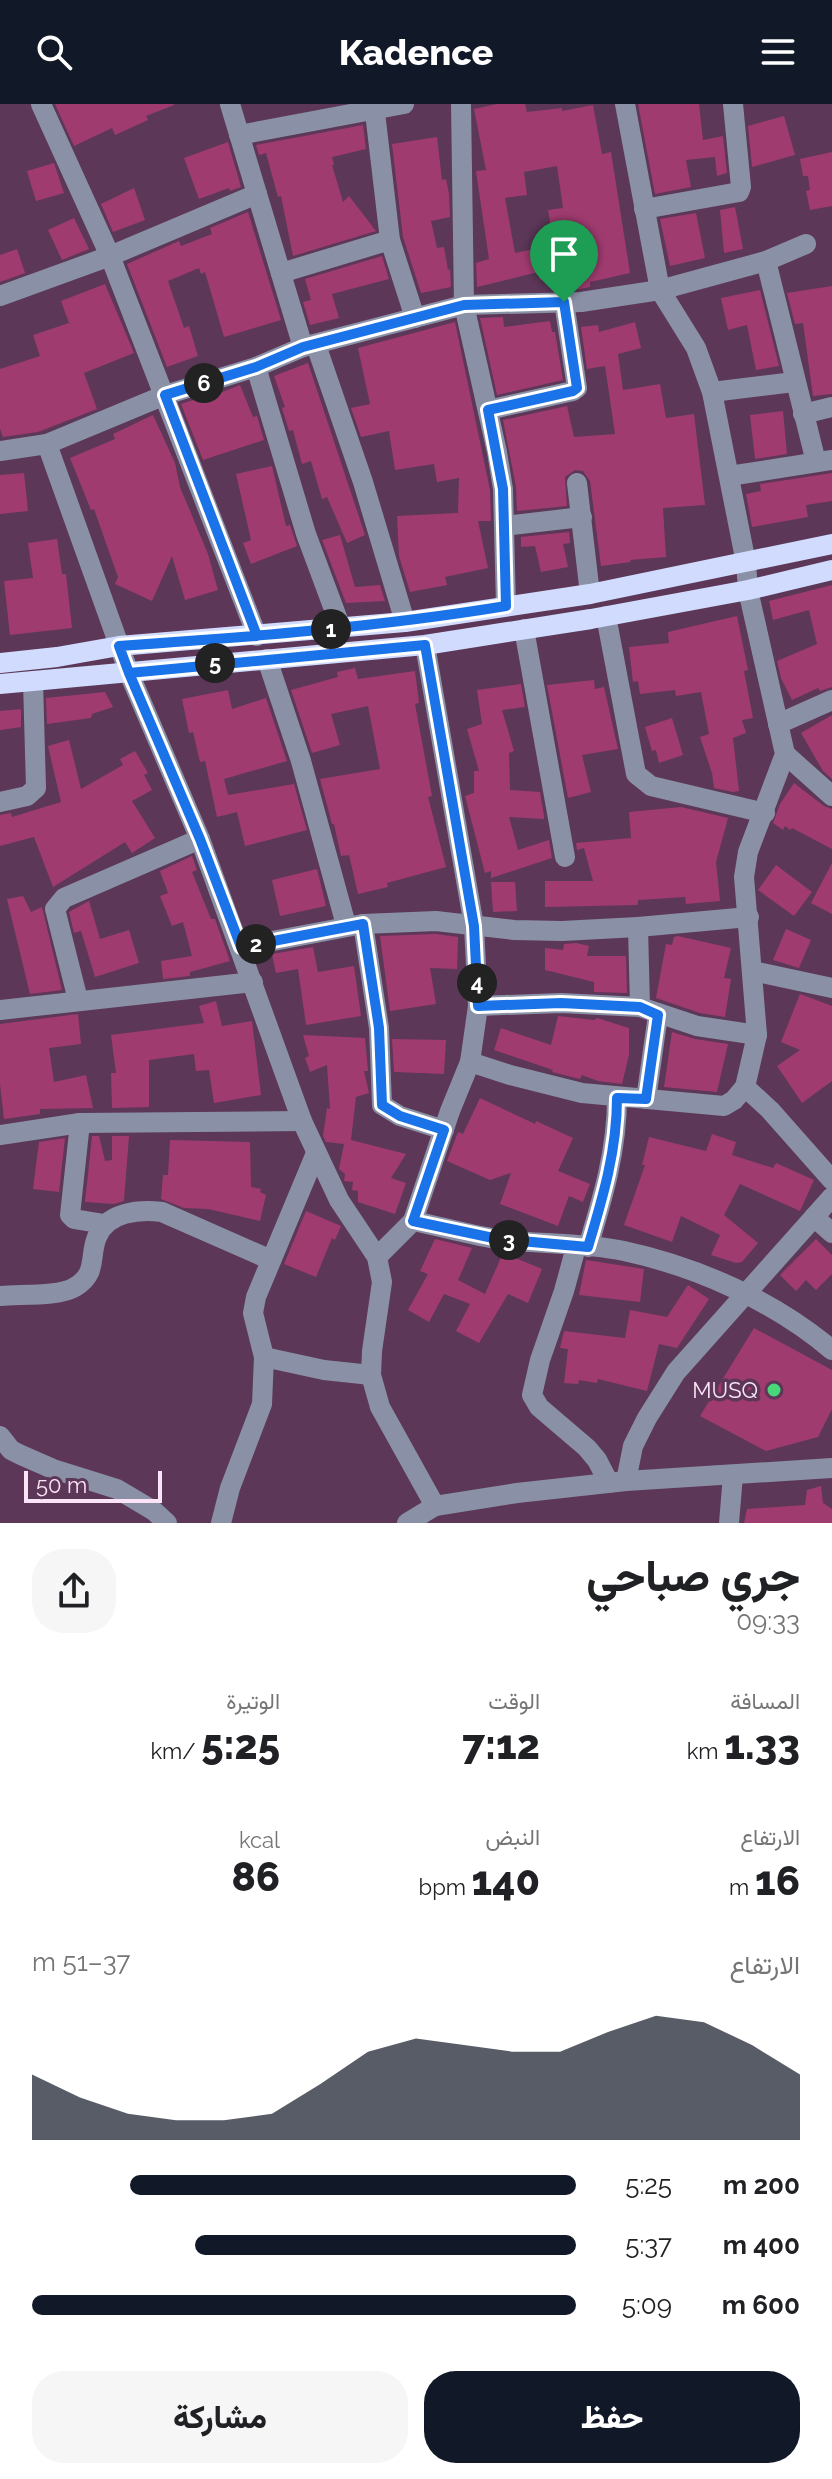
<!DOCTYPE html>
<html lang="ar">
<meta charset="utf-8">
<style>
:root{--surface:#fff;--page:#f6f6f6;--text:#202124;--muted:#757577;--accent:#111827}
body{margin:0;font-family:Raleway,Vazirmatn,sans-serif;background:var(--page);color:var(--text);direction:rtl;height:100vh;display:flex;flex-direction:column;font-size:30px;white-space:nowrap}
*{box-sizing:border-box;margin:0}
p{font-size:26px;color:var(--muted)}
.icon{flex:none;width:44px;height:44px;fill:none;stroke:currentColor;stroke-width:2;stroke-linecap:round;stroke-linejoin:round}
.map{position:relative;height:1419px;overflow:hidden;direction:ltr}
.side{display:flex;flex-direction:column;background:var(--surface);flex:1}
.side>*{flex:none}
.scale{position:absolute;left:24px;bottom:20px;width:138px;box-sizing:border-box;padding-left:8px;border:4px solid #fbe4f7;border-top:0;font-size:22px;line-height:28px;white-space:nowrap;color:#fbe4f7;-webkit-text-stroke:6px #5c3758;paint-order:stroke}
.pin{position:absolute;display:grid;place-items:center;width:68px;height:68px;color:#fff;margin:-82px -34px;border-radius:50% 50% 50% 0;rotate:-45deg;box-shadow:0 0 8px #0007}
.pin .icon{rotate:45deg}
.km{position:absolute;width:40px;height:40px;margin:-20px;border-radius:50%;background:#222;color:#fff;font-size:22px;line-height:40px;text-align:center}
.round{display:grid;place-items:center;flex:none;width:84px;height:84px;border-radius:32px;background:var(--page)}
.headline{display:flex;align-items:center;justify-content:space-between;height:136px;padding:0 32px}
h1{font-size:44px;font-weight:800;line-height:60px}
.metrics{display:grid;grid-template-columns:repeat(3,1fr);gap:12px;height:136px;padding:8px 32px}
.metrics div{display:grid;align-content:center}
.metrics b{font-size:40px;font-weight:800}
.metrics small{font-size:22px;font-weight:400}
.metrics p{font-size:22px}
.chart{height:224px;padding:16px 32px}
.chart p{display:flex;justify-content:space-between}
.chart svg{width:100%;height:144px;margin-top:8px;fill:var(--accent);opacity:.7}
.cta{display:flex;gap:16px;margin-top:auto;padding:16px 32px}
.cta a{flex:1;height:92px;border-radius:32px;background:var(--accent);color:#fff;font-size:32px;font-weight:800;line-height:92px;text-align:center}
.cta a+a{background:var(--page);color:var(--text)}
ul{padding:0 32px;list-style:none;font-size:26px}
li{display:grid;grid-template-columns:128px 96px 1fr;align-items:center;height:60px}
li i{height:20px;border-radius:10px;background:var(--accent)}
header{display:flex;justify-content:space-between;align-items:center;height:104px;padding:0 32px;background:var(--accent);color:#fff;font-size:36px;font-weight:800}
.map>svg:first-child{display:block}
.building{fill:#a03b70;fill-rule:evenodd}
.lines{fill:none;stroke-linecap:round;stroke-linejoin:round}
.minor{stroke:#8a91a6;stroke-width:20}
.major{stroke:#d0dbfd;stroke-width:20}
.route-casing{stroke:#fff;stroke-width:16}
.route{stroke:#1a73e8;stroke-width:10}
.poi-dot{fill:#48d779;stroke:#5c3758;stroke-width:3}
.labels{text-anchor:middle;stroke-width:7;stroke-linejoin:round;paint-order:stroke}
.poi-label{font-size:22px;fill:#fbe4f7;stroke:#5c3758;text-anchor:end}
</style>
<header><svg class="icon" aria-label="menu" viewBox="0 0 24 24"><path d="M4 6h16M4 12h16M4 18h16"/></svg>Kadence<svg class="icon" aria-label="search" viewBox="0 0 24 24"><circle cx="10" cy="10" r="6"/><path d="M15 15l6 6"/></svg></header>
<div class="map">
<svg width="832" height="1419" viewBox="0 0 832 1419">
<rect width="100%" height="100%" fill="#5c3758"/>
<g class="building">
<path d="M55 0H174V1L146 12 148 16 115 31 112 24 74 42Z"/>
<path d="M497 0H525L527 8 562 4V7L593 1 602 50 611 48 630 169 590 178V183L580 185H568L567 170 540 176 538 168 477 183 476 159 489 155 476 67 486 66 474 5ZM557 62 563 104 548 106 554 141 515 149 505 94 527 91 524 68Z"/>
<path d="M638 0H699L703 36 723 32 727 69 717 72 715 53 686 56 691 83 655 90Z"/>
<path d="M784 12 795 51 752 63 748 22Z"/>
<path d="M363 21 366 45 332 53 334 61H332L343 98 349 92 376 127 293 152 281 92 278 93 266 49 259 51 256 41Z"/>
<path d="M437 33 442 76 446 75 449 90 450 113 431 117 437 144 444 143 448 166 450 165 451 183 421 189 403 133 392 40Z"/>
<path d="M228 38 241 83 230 87 229 84 199 95 184 54Z"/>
<path d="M832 48V102L810 106 806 87 810 86 808 72H803L800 55Z"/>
<path d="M54 59 64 89 36 97 27 67Z"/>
<path d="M134 84 145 116 113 128 101 100Z"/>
<path d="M735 103 743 145 724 149 720 106Z"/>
<path d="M248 108 281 216 224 233 205 168 201 170 199 164 168 177 184 224 189 222 198 252 167 263 127 160 179 137 181 142 212 130 210 124Z"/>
<path d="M696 109 705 154 670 162 660 115Z"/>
<path d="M74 114 89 145 62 156 48 126Z"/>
<path d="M17 145 25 169 0 178V151Z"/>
<path d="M382 152 389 175 332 190 339 214 310 221 303 198 311 196 305 175Z"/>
<path d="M105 180 134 249 84 269 97 305 38 328 3 333 0 325V265L40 252 33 231 69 219 61 197Z"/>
<path d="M832 182V290L813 292 803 219 795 220 787 189Z"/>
<path d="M760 186 779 262 756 266 747 221 728 226 721 194Z"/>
<path d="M503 213 504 223 550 217 552 228H555L563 276 497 291 480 214Z"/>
<path d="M455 218 490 386 491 417H478L488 464 445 473 447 481 410 488 399 452 397 412 458 409 459 374 437 378 434 360 395 366 389 327 361 333 351 304 370 300 358 244Z"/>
<path d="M635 218 641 244 618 250 623 286 660 280 666 314 694 310 705 401 663 404 666 453 630 456 631 458 601 462 590 377 583 367 575 366 565 373 567 402 517 407 516 383 503 316 567 302 574 333 615 330 605 262 587 265 581 223 598 221 599 228Z"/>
<path d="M308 259 365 431 347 439 327 393 322 395 311 357 302 360 293 326 289 327 282 304 285 303 274 272Z"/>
<path d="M240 281 253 313 257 312 264 336 203 356 181 300 209 291 210 293Z"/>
<path d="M783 307 787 350 755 355 750 311Z"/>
<path d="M153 311 175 359 180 383 208 450 218 486 185 496 172 452 152 497 115 480 118 473 94 405 91 406 70 354 115 335 113 330Z"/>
<path d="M272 362 286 422 290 421 297 442 251 460 243 439 251 436 236 370Z"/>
<path d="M24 369 28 407 0 410V371Z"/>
<path d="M832 369V397L806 401 808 413 752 423 746 390 761 387 760 380Z"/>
<path d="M569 428 570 439 563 440 568 463 541 468 535 442 521 443V433Z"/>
<path d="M340 431 355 483 380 481 385 497 346 499 322 436Z"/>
<path d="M57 435 62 470H66L72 524 10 531 4 477 33 474 28 439Z"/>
<path d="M832 481V583L820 587 818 584 792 596 781 574 777 557 817 540 809 506 773 516 769 497Z"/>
<path d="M737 512 748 566 744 567 753 614 742 616 746 629 733 634 739 687 733 688 714 684 712 669 700 633 709 630 701 588 676 592 675 586 640 590 638 577 633 578 629 543 669 539 668 528Z"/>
<path d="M355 564 358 575 415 567 419 599 415 600 432 692 428 693 446 763 387 779 388 783 358 790 349 751 341 752 334 720H332L320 675 380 665 368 602 331 610 340 641 312 649 291 586 338 573 337 568Z"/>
<path d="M594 576 595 585 604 583 618 645 582 651 591 688 568 694 547 581Z"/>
<path d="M521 580 525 603 502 606 514 647 509 649 510 686 540 688 544 712V715L509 713 518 746 549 736 552 754 491 774V767L485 769 465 692 474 689V667H479L467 625 482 620 477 586Z"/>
<path d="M228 586 232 605 266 594 287 657 224 675 228 691 294 680 307 726 245 742 237 708 217 713 205 657 200 658 193 628 189 629 182 595Z"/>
<path d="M105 588 113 603 92 610 91 614 47 620 46 594Z"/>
<path d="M21 605V623L0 626V607Z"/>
<path d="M832 611V675L823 667 801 629Z"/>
<path d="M672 614 683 651 659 659 656 646 652 647 645 623Z"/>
<path d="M69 636 81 685 123 661 120 655 135 647 148 669 144 671 152 686 132 697 155 734 132 749 125 738 53 783 34 733 0 742V711L11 709 12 713 61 698 48 642Z"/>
<path d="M794 679 824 702 832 705V745L792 724 790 726 785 722 783 726 773 719 780 700Z"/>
<path d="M681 703 728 714 716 758 720 797 686 800 685 793 638 796V801L545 803V777H593L584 744 577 746 576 739 631 734 629 708Z"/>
<path d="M192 752 197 766 192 768 211 815H215L230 857 190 868V872L163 875 161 857 192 852 183 818 172 822 160 792 168 789 160 767Z"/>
<path d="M832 759V810L811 799Z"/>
<path d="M776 761 812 788 794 812 758 786Z"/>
<path d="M317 765 326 802 280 812 272 776Z"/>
<path d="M491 778H515L517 807 493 808Z"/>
<path d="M23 792 31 808 42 803 62 886 30 890 7 795Z"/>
<path d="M89 797 100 835 129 826 139 859 95 873 81 827 74 829 69 808Z"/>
<path d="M786 825 811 836 799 864 773 856Z"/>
<path d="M436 830 458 833 457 865 430 864 436 900 390 907 380 832Z"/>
<path d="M678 832 731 844 724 874 731 875 725 913 700 909 656 894 666 840 672 841 674 833Z"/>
<path d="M576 839 589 842 587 852H626L627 889 594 888V878L545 866V844L563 846 564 840Z"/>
<path d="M313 843 318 868 354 862 361 912 306 921 298 865 276 869 272 850Z"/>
<path d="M800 890 832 902V977L802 999 777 962 800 946 781 938Z"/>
<path d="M216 897 222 922 252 917 261 991 214 999 209 966 196 967 194 950 149 956V1003L112 1004 111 969H116L111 931 204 919 199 902Z"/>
<path d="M78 910 81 940 49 944 54 978 86 971 93 1004 40 1005V1010L4 1015 0 980V920Z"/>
<path d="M558 912 594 916 597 914 629 924V951L622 980 598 977 582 971 580 975 552 968 553 966 494 946 501 924 551 941Z"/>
<path d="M672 928 695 935 728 940 717 988 664 983Z"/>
<path d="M303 931 365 934 368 967H364L369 989 356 993 351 1036 406 1050 391 1074 406 1079 395 1110 358 1098V1087L352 1086 353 1078 344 1077 345 1070 339 1065 344 1040 326 1038 323 1032 327 1004 330 1005 327 961 310 968 305 954 309 952Z"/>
<path d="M392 935 446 936 444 970 394 968Z"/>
<path d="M480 994 535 1020 536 1017 573 1034 558 1067 590 1080 583 1098 569 1092 558 1122 500 1100 511 1069 490 1076 447 1057 458 1028 463 1030Z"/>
<path d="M712 1030 736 1038 732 1051 773 1064 776 1059 814 1076 800 1107 740 1080 724 1111 758 1139 742 1158 736 1159 711 1151 720 1131 681 1112 672 1138 624 1121 645 1061H642L649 1033 706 1047Z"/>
<path d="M92 1032H99L105 1057 112 1056V1032H129L124 1097 114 1100 85 1098Z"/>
<path d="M65 1034 59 1088 33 1085 39 1038Z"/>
<path d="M170 1036 250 1038 251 1083 261 1085 260 1088 266 1091 260 1117 208 1105 184 1104 161 1095 163 1071H168Z"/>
<path d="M306 1107 341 1122 335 1136 332 1134 316 1173 284 1160Z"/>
<path d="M435 1135 472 1144 458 1176 485 1190 503 1149 542 1165 528 1199 508 1190 479 1239 456 1227 470 1200 444 1190 429 1218 408 1206 428 1170 420 1167Z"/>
<path d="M816 1135 832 1151V1170L816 1186 806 1176 796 1187 780 1171Z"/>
<path d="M586 1156 644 1165 640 1198 579 1191Z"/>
<path d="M688 1181 709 1195 677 1244 659 1240 647 1287 598 1275 597 1279 579 1276 578 1280 564 1279 568 1245 560 1244 564 1227 625 1234 630 1206 667 1213Z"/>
<path d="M754 1224 832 1266V1305L818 1333 766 1347 700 1312Z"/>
<path d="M821 1382 823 1399 832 1405V1419H744L747 1405 805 1401 807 1386Z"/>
</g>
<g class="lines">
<g class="minor">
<path d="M41 0 110 152 257 532"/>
<path d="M230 0 303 243"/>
<path d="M374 0 390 136"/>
<path d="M461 0 464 201 497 348 503 385 506 502"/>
<path d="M625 0 660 186 696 244 712 288 746 459 748 486 785 650 748 748 744 773 757 931 745 983 770 1006 832 1076"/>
<path d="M239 31 404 0"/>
<path d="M644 105 739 88 741 83 733 0"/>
<path d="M766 157 816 358"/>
<path d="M281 169 390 136 415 214"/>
<path d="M0 192 110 152 257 90"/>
<path d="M316 241 363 378 405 518"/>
<path d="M256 263 306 430 341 524"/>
<path d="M712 288 794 278"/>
<path d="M488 306 573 287 577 284 564 198"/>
<path d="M803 310 832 303"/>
<path d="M47 340 129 569 200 735 302 1017 339 1096 377 1153 382 1178 372 1247 371 1271 380 1303 435 1402"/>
<path d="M0 347 47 340 165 291 256 263 303 243 464 201 581 198 660 186 766 157 806 140"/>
<path d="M729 372 832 356"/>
<path d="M577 379 590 490"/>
<path d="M504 422 582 413"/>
<path d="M606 512 636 670 651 682 765 709"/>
<path d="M524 525 565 753"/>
<path d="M267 555 301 657 346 821"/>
<path d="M778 620 832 596"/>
<path d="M785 650 832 692"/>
<path d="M0 698 27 692 36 684 33 577"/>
<path d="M363 820 379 924 382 1001 400 1012 444 1026"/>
<path d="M241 843 363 820 436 817 514 826 562 827 638 823 749 813"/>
<path d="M753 867 832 884"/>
<path d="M78 896 55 805 64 794 200 735"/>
<path d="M478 902 561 899 640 903 638 823"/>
<path d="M640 903 697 922 757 931"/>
<path d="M0 906 253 878"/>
<path d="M470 958 510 971 582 989 724 1002 734 996 745 983"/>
<path d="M646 995 658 911"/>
<path d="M80 1019 70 1111 74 1115 104 1120"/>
<path d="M0 1031 80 1019 302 1017"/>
<path d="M814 1113 832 1129"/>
<path d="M413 1117C443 1123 473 1132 503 1136 542 1140 586 1139 624 1147 698 1163 774 1197 832 1246"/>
<path d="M576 1143 564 1187 540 1256 532 1291 539 1303 587 1344 597 1356 609 1379"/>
<path d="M588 1143C603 1093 617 1046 617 994"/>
<path d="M377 1153 413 1117 450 1007 470 958 478 902 474 822 425 541"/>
<path d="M0 1192C20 1190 59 1193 75 1183 98 1170 89 1151 97 1133 107 1108 139 1105 162 1108L271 1156"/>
<path d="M264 1253 324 1266 371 1271"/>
<path d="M0 1332 11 1346 21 1351 53 1365 117 1385 154 1407 167 1419"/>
<path d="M626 1377 633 1342 647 1314 676 1268 832 1093"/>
<path d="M221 1419 230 1384 262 1300 264 1253 253 1209 256 1193 316 1049"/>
<path d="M407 1419 435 1402 517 1389 626 1377 832 1364"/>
<path d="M729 1419 733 1371"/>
</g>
<g class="major">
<path d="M0 559 57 553 119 542 405 518 590 490 832 440"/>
<path d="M0 580 425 541 591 515 748 486 832 466"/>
</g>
</g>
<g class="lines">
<g class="route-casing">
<path id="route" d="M564 198 577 284 573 287 488 306 503 385 506 502C378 523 249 533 119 542L129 569 200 735 241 843 363 820 379 924 382 1001 400 1012 444 1026 413 1117 498 1135 588 1143C603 1093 617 1046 617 994L646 995 658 911 640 903 561 899 478 902 474 822 425 541 129 569 119 542 257 532 165 291 256 263 303 243 464 201 564 198"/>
</g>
<use href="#route" class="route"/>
</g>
<circle class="poi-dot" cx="774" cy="1286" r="8"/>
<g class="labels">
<g class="poi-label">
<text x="758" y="1294">MUSQ</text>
</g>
</g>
</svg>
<div class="scale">50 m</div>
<div class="pin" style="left:564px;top:198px;background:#1e9e55"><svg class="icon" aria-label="arrive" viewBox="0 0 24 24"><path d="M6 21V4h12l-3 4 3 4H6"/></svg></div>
<b class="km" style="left:331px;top:525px">1</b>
<b class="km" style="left:256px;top:840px">2</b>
<b class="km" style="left:509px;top:1136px">3</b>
<b class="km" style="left:477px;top:879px">4</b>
<b class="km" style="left:215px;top:559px">5</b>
<b class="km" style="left:204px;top:279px">6</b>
</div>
<section class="side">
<div class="headline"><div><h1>جري صباحي</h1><p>09:33</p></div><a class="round"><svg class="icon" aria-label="share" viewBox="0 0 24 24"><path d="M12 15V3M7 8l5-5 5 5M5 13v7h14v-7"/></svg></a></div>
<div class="metrics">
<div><p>المسافة</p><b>1.33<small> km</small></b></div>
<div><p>الوقت</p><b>7:12</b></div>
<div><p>الوتيرة</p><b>5:25<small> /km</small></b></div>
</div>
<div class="metrics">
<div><p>الارتفاع</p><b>16<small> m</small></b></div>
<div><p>النبض</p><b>140<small> bpm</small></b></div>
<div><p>kcal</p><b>86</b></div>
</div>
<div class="chart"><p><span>الارتفاع</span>37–51 m</p>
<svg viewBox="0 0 160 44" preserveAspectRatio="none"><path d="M0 44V24L10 31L20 36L30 38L40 38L50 36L60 27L70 17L80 13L90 15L100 17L110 17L120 11L130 6L140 8L150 15L160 24V44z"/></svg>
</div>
<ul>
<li><b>200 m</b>5:25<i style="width:82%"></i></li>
<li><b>400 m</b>5:37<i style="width:70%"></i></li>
<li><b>600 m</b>5:09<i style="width:100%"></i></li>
</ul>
<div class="cta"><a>حفظ</a><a>مشاركة</a></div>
</section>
